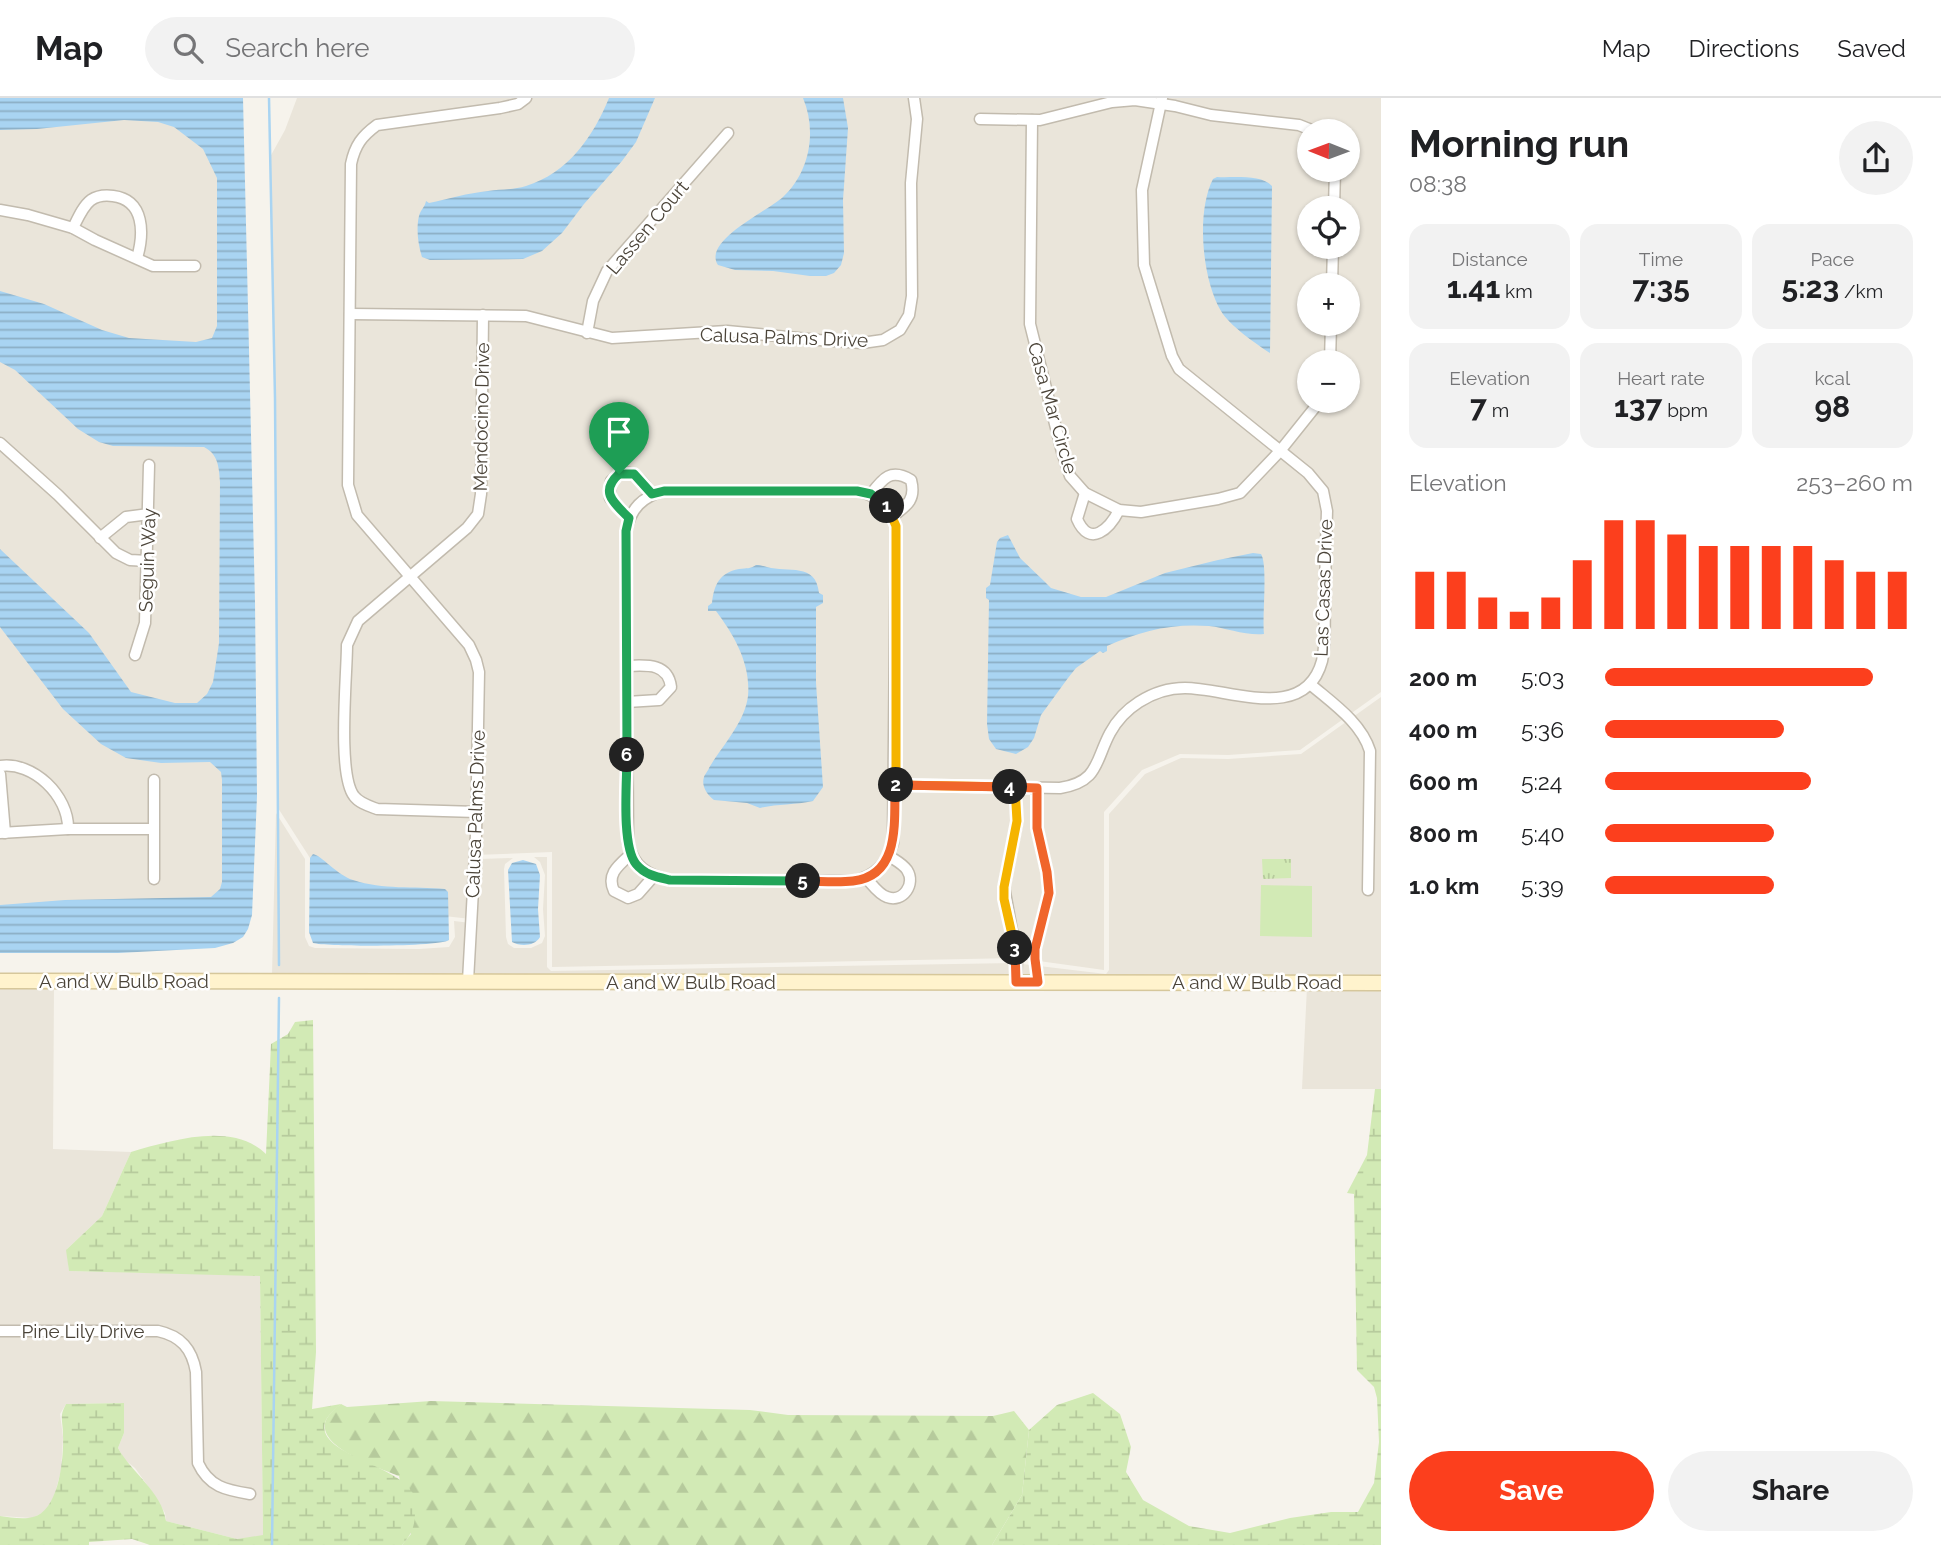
<!DOCTYPE html>
<meta charset="utf-8">
<style>
:root{--surface:#fff;--page:#f2f2f2;--text:#202124;--muted:#757577;--line:#e0e0e0;--accent:#fc3f1d}
body{margin:0;font-family:Raleway,sans-serif;background:var(--page);color:var(--text);height:100vh;display:flex;flex-direction:column;font-size:26px;white-space:nowrap}
*{box-sizing:border-box;margin:0}
p{font-size:23px;color:var(--muted)}
.icon{flex:none;width:38px;height:38px;fill:none;stroke:currentColor;stroke-width:2;stroke-linecap:round;stroke-linejoin:round}
.map{position:relative;flex:1;overflow:hidden}
.side{display:flex;flex-direction:column;background:var(--surface);width:560px}
.side>*{flex:none}
.needle{width:46px;rotate:271deg}
.buttons{position:absolute;left:1297px;top:21px;display:grid;gap:14px}
.buttons a{display:grid;place-items:center;width:63px;height:63px;border-radius:50%;background:var(--surface);box-shadow:0 2px 5px #0004;font-size:35px}
.pin{position:absolute;display:grid;place-items:center;width:60px;height:60px;color:#fff;margin:-72px -30px;border-radius:50% 50% 50% 0;rotate:-45deg;box-shadow:0 0 7px #0007}
.pin .icon{rotate:45deg}
.km{position:absolute;width:35px;height:35px;margin:-18px;border-radius:50%;background:#222;color:#fff;font-size:19px;line-height:35px;text-align:center}
.round{display:grid;place-items:center;flex:none;width:74px;height:74px;border-radius:37px;background:var(--page)}
.headline{display:flex;align-items:center;justify-content:space-between;height:119px;padding:0 28px}
h1{font-size:38px;font-weight:700;line-height:52px}
.stats{display:grid;grid-template-columns:repeat(3,1fr);gap:10px;height:119px;padding:7px 28px}
.stats div{display:grid;align-content:center;border-radius:18px;background:var(--page);text-align:center}
.stats b{font-size:30px;font-weight:700}
.stats small{font-size:19px;font-weight:400}
.stats p{font-size:19px}
.chart{height:196px;padding:14px 28px}
.chart p{display:flex;justify-content:space-between}
.chart svg{width:100%;height:126px;margin-top:7px;stroke:var(--accent);stroke-width:6}
.primary-button{display:flex;gap:14px;margin-top:auto;padding:14px 28px}
.primary-button a{flex:1;height:80px;border-radius:42px;background:var(--accent);color:#fff;font-size:28px;font-weight:700;line-height:80px;text-align:center}
.primary-button a+a{background:var(--page);color:var(--text)}
ul{padding:0 28px;list-style:none;font-size:23px}
li{display:grid;grid-template-columns:112px 84px 1fr;align-items:center;height:52px}
li i{height:18px;border-radius:9px;background:var(--accent)}
header{display:flex;align-items:center;gap:42px;box-sizing:border-box;height:98px;padding:0 35px;background:var(--surface);border-bottom:2px solid var(--line)}
header strong{font-size:33px}
nav{display:flex;gap:38px;margin-inline-start:auto;font-size:24px}
.search{width:490px;height:63px;background:var(--page);display:flex;align-items:center;gap:18px;box-sizing:border-box;padding:0 24px;border-radius:38px;color:var(--muted);font-size:26px}
main{display:flex;flex:1;min-height:0}
.map>svg:first-child{display:block}
.residential{fill:#eae5da;fill-rule:evenodd}
.grass{fill:url(#grass-tufts)}
.forest{fill:url(#forest-firs)}
.wetland{fill:url(#wetland-marsh)}
.pitch{fill:#d2eab5}
.water{fill:url(#water-rules)}
.lines{fill:none;stroke-linecap:round;stroke-linejoin:round}
.stream{stroke:#a9d4f2;stroke-width:2.5}
.street-casing{stroke:#c2bbae;stroke-width:13}
.secondary-casing{stroke:#d6c79b;stroke-width:17}
.street{stroke:#fff;stroke-width:10}
.secondary{stroke:#fff3cd;stroke-width:14}
.split-1-casing{stroke:#fff;stroke-width:14}
.split-2-casing{stroke:#fff;stroke-width:14}
.split-3-casing{stroke:#fff;stroke-width:14}
.split-4-casing{stroke:#fff;stroke-width:14}
.split-5-casing{stroke:#fff;stroke-width:14}
.split-6-casing{stroke:#fff;stroke-width:14}
.split-7-casing{stroke:#fff;stroke-width:14}
.split-1{stroke:#22a559;stroke-width:9}
.split-2{stroke:#f5b400;stroke-width:9}
.split-3{stroke:#f5b400;stroke-width:9}
.split-4{stroke:#f0652b;stroke-width:9}
.split-5{stroke:#f0652b;stroke-width:9}
.split-6{stroke:#22a559;stroke-width:9}
.split-7{stroke:#22a559;stroke-width:9}
.labels{text-anchor:middle;stroke-width:5;stroke-linejoin:round;paint-order:stroke}
.street-label{font-size:19px;fill:#4b4439;stroke:#fff}
</style>
<header>
<strong>Map</strong>
<div class="search"><svg class="icon" aria-label="search" viewBox="0 0 24 24"><circle cx="10" cy="10" r="6"/><path d="M15 15l6 6"/></svg>Search here</div>
<nav><a>Map</a><a>Directions</a><a>Saved</a></nav>
</header>
<main>
<div class="map">
<svg width="1381" height="1447" viewBox="0 0 1381 1447">
<defs>
<pattern id="grass-tufts" width="24" height="20" patternUnits="userSpaceOnUse" patternTransform="scale(1.75)"><rect width="24" height="20" fill="#d2eab5"/><path d="M3 7l-1-3M5 7V3M7 7l1-3M15 17l-1-3M17 17v-4M19 17l1-3" fill="none" stroke="#b6ca9c"/></pattern>
<pattern id="forest-firs" width="22" height="20" patternUnits="userSpaceOnUse" patternTransform="scale(1.75)"><rect width="22" height="20" fill="#d2eab5"/><path d="M5 1l3.5 6h-7zM16 11l3.5 6h-7z" fill="#b6ca9c"/></pattern>
<pattern id="wetland-marsh" width="20" height="14" patternUnits="userSpaceOnUse" patternTransform="scale(1.75)"><rect width="20" height="14" fill="#d2eab5"/><path d="M1 5h8M5 5V1M11 12h8M15 12V8" fill="none" stroke="#b6ca9c"/></pattern>
<pattern id="water-rules" width="6" height="5" patternUnits="userSpaceOnUse" patternTransform="scale(1.75)"><rect width="6" height="5" fill="#a9d4f2"/><path d="M0 2.5h6" fill="none" stroke="#8caec5"/></pattern>
</defs>
<rect width="100%" height="100%" fill="#f6f3ec"/>
<g class="residential">
<path d="M0 0H222L232 820 0 826Z"/>
<path d="M297 0H1381V594L1300 652 1228 657 1180 656 1142 672 1104 714V872L1017 860 552 869V754L475 757 471 821 363 809 310 760 278 710 275 300 270 59 285 32ZM1309 33H1348V72H1309ZM1309 110H1348V149H1309ZM1309 187H1348V226H1309ZM1309 264H1348V303H1309Z"/>
<path d="M1381 599V880L272 877 276 715 305 761V839L309 848 315 850 419 851 449 849 455 839 454 823 471 825 479 761 513 760 505 766 504 771 506 839 508 846 514 850H531L542 845 545 838 543 811 545 777 540 764 534 759H547V869L551 873 1014 865 1106 876 1109 872V716L1145 676 1181 660 1228 661 1301 656Z"/>
<path d="M0 888H54L53 1051 131 1054 102 1118 67 1151 69 1173 260 1177 263 1438 237 1441 166 1423 165 1415 155 1398 135 1370 125 1362 118 1350 124 1335 123 1305 66 1306 60 1316 63 1339 61 1373 53 1402 44 1414 32 1420 0 1418Z"/>
<path d="M1307 889 1381 890V991H1302Z"/>
</g>
<path class="grass" d="M1262 761H1291V780L1263 781Z"/>
<path class="forest" d="M431 1303 750 1312 788 1317 993 1318 1014 1313 1029 1332 1022 1397 992 1447H402L411 1436 399 1378C380 1370 315 1349 326 1322 329 1316 336 1310 341 1306L347 1309Z"/>
<g class="wetland">
<path d="M313 922 316 1254 312 1311 341 1306C337 1310 329 1316 326 1322 311 1356 401 1366 414 1397 416 1402 415 1408 415 1413 415 1428 412 1436 402 1447H150L132 1441 89 1444V1447H0V1418C10 1419 23 1422 33 1419 59 1413 64 1360 63 1337 63 1323 59 1319 66 1306L124 1305V1335L118 1350C131 1374 162 1394 166 1423L237 1441 263 1437 260 1178 69 1173 66 1152 102 1118 131 1054C170 1043 232 1023 266 1056L271 946 288 936 295 924Z"/>
<path d="M1375 991H1381V1447H992L1022 1397 1029 1332 1057 1307 1093 1295 1120 1316 1131 1349 1126 1374 1143 1402 1189 1428 1230 1435 1290 1420 1331 1414H1358L1374 1385 1379 1344 1377 1300 1374 1289 1357 1272 1354 1096 1347 1095 1367 1057Z"/>
</g>
<path class="pitch" d="M1261 787 1312 788V839L1260 838Z"/>
<g class="water">
<path d="M0 0H243L255 504 257 698 252 817 248 831 243 839 233 845 215 850 118 855H0V807L65 802 211 799 220 791 222 784V682L221 674 210 664 161 665 126 660 101 646 63 611 0 529V451L89 535 131 594 175 605H197L207 596 213 584 219 545 220 384C219 369 218 356 204 349L113 348 99 344 78 331 15 272 0 264V193L44 206 102 232 129 240 196 244 212 240 217 228V80L203 51 174 29 158 24 124 22 37 31 0 32Z"/>
<path d="M609 0H655L636 44 622 63 584 106 562 135 542 153 523 161 430 162 422 159C418 147 416 130 419 118 421 111 425 109 426 103L429 105C448 101 468 95 488 93 500 91 514 92 526 88 568 75 593 39 609 0Z"/>
<path d="M803 0H843L848 30 843 102 844 155 841 167 834 175 826 178H810L773 173 735 172 718 167C702 143 768 113 783 99 810 74 817 33 803 0Z"/>
<path d="M1217 79C1233 80 1261 76 1272 88L1270 255C1256 246 1229 227 1221 213 1202 181 1196 114 1213 81Z"/>
<path d="M1008 437 1020 460 1045 484 1051 490 1081 499H1106L1165 475 1218 462 1253 455 1261 456C1268 467 1262 518 1264 536 1247 538 1226 530 1209 528 1172 525 1140 533 1107 548V553L1103 555 1100 553 1076 570 1068 580 1041 617 1034 640 1028 649 1016 656 996 651 989 641 987 626 989 502 986 500V490L990 487 997 444 1000 440Z"/>
<path d="M756 467C760 467 763 468 767 469 788 475 816 464 819 495L823 497V505L816 509V585L823 689 813 703C795 707 776 706 760 710L747 705 714 702C707 697 701 688 704 679 704 678 709 671 709 670 722 648 745 624 748 598 751 566 734 537 716 513H708V508L712 505C714 487 719 475 739 471 747 470 750 471 756 467Z"/>
<path d="M313 756C321 757 337 777 353 782 384 792 413 788 445 791L448 794 449 842C440 849 328 849 313 845L309 834 310 760Z"/>
<path d="M523 762 536 766 540 777 538 811 540 839C535 848 521 849 512 844L508 772 512 765Z"/>
</g>
<g class="lines">
<g class="stream">
<path d="M269 0 275 300 279 867"/>
<path d="M272 1447 279 900"/>
</g>
<g class="street-casing">
<g id="street">
<path d="M980 21 1040 22 1112 4 1135 2 1175 8 1211 17 1299 27 1314 33"/>
<path d="M1032 22 1030 226 1062 354 1070 378 1085 395 1119 412 1141 414 1218 401 1240 395 1280 353 1320 303"/>
<path d="M1334 110 1335 72"/>
<path d="M0 112 28 117 73 130 95 142 153 168H195"/>
<path d="M73 130C78 120 83 108 91 102 97 98 106 97 113 98 145 102 144 136 137 160"/>
<path d="M1332 187 1333 149"/>
<path d="M350 216 526 218 612 240 727 233 819 242 862 245 883 242 900 232 909 217 912 198 911 85 917 21 914 0"/>
<path d="M587 235 593 203 607 173 728 35"/>
<path d="M1330 264 1331 226"/>
<path d="M0 345 58 397 116 455 130 462 148 463"/>
<path d="M664 393H857C878 398 889 407 896 428L893 745C887 766 875 778 854 783L670 782C647 777 634 769 628 745L626 433C631 410 642 399 664 393Z"/>
<path d="M1085 395 1077 421C1090 451 1110 430 1119 412"/>
<path d="M871 396C883 380 891 370 911 382 916 401 908 407 893 418"/>
<path d="M629 420 610 400 611 383C630 365 639 380 652 396"/>
<path d="M100 440 126 419 149 416"/>
<path d="M135 557 145 525 149 367"/>
<path d="M627 568C647 567 668 565 671 589L659 602 627 604"/>
<path d="M1310 586C1332 605 1361 624 1370 653L1368 792"/>
<path d="M0 668C33 663 69 698 68 731"/>
<path d="M0 676 5 735"/>
<path d="M154 682V781"/>
<path d="M895 687 1060 690C1099 684 1095 663 1110 635 1117 622 1128 611 1139 604 1153 595 1169 590 1185 590 1228 590 1305 626 1322 563 1326 547 1324 527 1325 510 1325 478 1326 446 1327 413L1323 393 1308 375 1179 271 1172 258 1144 167 1142 92 1162 0"/>
<path d="M1015 689 1017 724 1004 789 1017 860 1016 884"/>
<path d="M1037 690V730L1047 774 1049 795 1035 851V861L1038 884"/>
<path d="M477 714 377 711C369 708 359 705 354 698 337 676 347 577 347 547L358 523 467 430 478 416 481 396 483 217"/>
<path d="M0 735 68 731H153"/>
<path d="M631 756C619 767 606 776 614 793L628 800 638 796 653 779"/>
<path d="M866 780C872 786 878 796 887 799 903 805 916 786 907 772 903 766 895 762 889 758"/>
<path d="M468 883 476 737 479 574 476 562 469 547 357 417 348 387 351 66C355 47 362 38 377 27L500 10 518 6 526 0"/>
<path d="M0 1233H158C181 1238 192 1251 196 1274L198 1365C209 1389 226 1392 250 1396"/>
</g>
</g>
<g class="secondary-casing">
<path id="secondary" d="M0 883 1381 885"/>
</g>
<use href="#street" class="street"/>
<use href="#secondary" class="secondary"/>
</g>
<g class="lines">
<g class="split-1-casing">
<path id="split-1" d="M619 376H634L652 396 664 393H857L871 396 887 408"/>
</g>
<g class="split-2-casing">
<path id="split-2" d="M887 408 896 428V687"/>
</g>
<g class="split-3-casing">
<path id="split-3" d="M896 687 1015 689 1017 723 1004 789V801L1015 850"/>
</g>
<g class="split-4-casing">
<path id="split-4" d="M1010 689 1037 690V730L1047 774 1049 795 1035 851V861L1038 884H1016L1015 850"/>
</g>
<g class="split-5-casing">
<path id="split-5" d="M803 783C819 783 837 785 853 783 901 778 894 722 895 687L1010 689"/>
</g>
<g class="split-6-casing">
<path id="split-6" d="M627 657C627 683 621 747 636 766 645 777 657 779 670 782L803 783"/>
</g>
<g class="split-7-casing">
<path id="split-7" d="M619 376C599 394 614 405 629 420L626 433 627 657"/>
</g>
<use href="#split-1" class="split-1"/>
<use href="#split-2" class="split-2"/>
<use href="#split-3" class="split-3"/>
<use href="#split-4" class="split-4"/>
<use href="#split-5" class="split-5"/>
<use href="#split-6" class="split-6"/>
<use href="#split-7" class="split-7"/>
</g>
<g class="labels">
<g class="street-label">
<text transform="translate(647 129) rotate(-50)" y="7">Lassen Court</text>
<text transform="translate(784 239) rotate(2)" y="7">Calusa Palms Drive</text>
<text transform="translate(1053 310) rotate(74)" y="7">Casa Mar Circle</text>
<text transform="translate(481 319) rotate(-89)" y="7">Mendocino Drive</text>
<text transform="translate(147 462) rotate(-88)" y="7">Seguin Way</text>
<text transform="translate(1323 490) rotate(-88)" y="7">Las Casas Drive</text>
<text transform="translate(475 716) rotate(-88)" y="7">Calusa Palms Drive</text>
<text x="124" y="890">A and W Bulb Road</text>
<text x="691" y="891">A and W Bulb Road</text>
<text x="1257" y="891">A and W Bulb Road</text>
<text x="83" y="1240">Pine Lily Drive</text>
</g>
</g>
</svg>
<div class="buttons">
<a><svg class="needle" viewBox="-14 -14 28 28"><path d="M0-13l5 13h-10z" fill="#e53935"/><path d="M0 13l5-13h-10z" fill="#757577"/></svg></a>
<a><svg class="icon" aria-label="locate" viewBox="0 0 24 24"><circle cx="12" cy="12" r="6"/><path d="M12 2v4M12 18v4M2 12h4M18 12h4"/></svg></a>
<a>+</a>
<a>−</a>
</div>
<div class="pin" style="left:619px;top:376px;background:#1e9e55"><svg class="icon" aria-label="arrive" viewBox="0 0 24 24"><path d="M6 21V4h12l-3 4 3 4H6"/></svg></div>
<b class="km" style="left:887px;top:408px">1</b>
<b class="km" style="left:896px;top:687px">2</b>
<b class="km" style="left:1015px;top:850px">3</b>
<b class="km" style="left:1010px;top:689px">4</b>
<b class="km" style="left:803px;top:783px">5</b>
<b class="km" style="left:627px;top:657px">6</b>
</div>
<section class="side">
<div class="headline"><div><h1>Morning run</h1><p>08:38</p></div><a class="round"><svg class="icon" aria-label="share" viewBox="0 0 24 24"><path d="M12 15V3M7 8l5-5 5 5M5 13v7h14v-7"/></svg></a></div>
<div class="stats">
<div><p>Distance</p><b>1.41<small> km</small></b></div>
<div><p>Time</p><b>7:35</b></div>
<div><p>Pace</p><b>5:23<small> /km</small></b></div>
</div>
<div class="stats">
<div><p>Elevation</p><b>7<small> m</small></b></div>
<div><p>Heart rate</p><b>137<small> bpm</small></b></div>
<div><p>kcal</p><b>98</b></div>
</div>
<div class="chart"><p><span>Elevation</span>253–260 m</p>
<svg viewBox="0 0 160 44" preserveAspectRatio="none"><path d="M5 44V24M15 44V24M25 44V33M35 44V38M45 44V33M55 44V20M65 44V6M75 44V6M85 44V11M95 44V15M105 44V15M115 44V15M125 44V15M135 44V20M145 44V24M155 44V24"/></svg>
</div>
<ul>
<li><b>200 m</b>5:03<i style="width:87%"></i></li>
<li><b>400 m</b>5:36<i style="width:58%"></i></li>
<li><b>600 m</b>5:24<i style="width:67%"></i></li>
<li><b>800 m</b>5:40<i style="width:55%"></i></li>
<li><b>1.0 km</b>5:39<i style="width:55%"></i></li>
</ul>
<div class="primary-button"><a>Save</a><a>Share</a></div>
</section>
</main>
